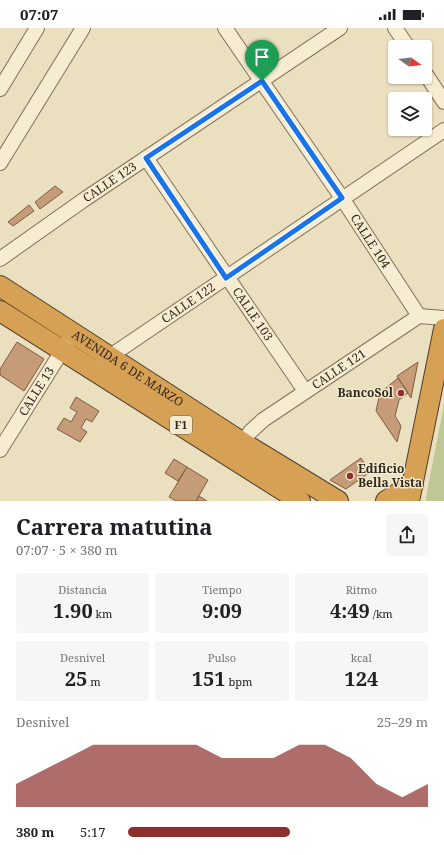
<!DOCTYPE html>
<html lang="es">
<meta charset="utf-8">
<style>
:root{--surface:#fff;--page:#f6f6f6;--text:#202124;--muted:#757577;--accent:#8d302d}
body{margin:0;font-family:"Noto Serif",serif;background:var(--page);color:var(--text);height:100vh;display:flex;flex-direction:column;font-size:15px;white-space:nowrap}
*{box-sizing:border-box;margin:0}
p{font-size:13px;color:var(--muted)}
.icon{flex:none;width:22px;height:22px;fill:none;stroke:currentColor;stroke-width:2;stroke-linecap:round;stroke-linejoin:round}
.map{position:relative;height:473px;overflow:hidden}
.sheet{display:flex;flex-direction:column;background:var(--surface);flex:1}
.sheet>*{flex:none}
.needle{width:26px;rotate:104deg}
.fabs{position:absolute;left:388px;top:12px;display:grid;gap:8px}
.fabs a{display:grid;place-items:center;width:44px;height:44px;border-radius:4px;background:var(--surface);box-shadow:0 1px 3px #0004;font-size:20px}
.pin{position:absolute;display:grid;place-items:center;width:34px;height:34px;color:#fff;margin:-41px -17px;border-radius:50% 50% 50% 0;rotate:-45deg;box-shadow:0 0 4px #0007}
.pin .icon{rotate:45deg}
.round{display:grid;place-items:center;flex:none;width:42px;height:42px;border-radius:4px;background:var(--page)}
.overview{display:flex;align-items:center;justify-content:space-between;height:68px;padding:0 16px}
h1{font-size:22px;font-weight:700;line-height:30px}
.metrics{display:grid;grid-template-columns:repeat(3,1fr);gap:6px;height:68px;padding:4px 16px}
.metrics div{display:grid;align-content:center;border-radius:4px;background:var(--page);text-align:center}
.metrics b{font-size:20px;font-weight:700}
.metrics small{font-size:11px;font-weight:400}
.metrics p{font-size:11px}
.chart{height:112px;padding:8px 16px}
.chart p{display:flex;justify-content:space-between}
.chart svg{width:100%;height:72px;margin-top:4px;fill:var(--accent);opacity:.7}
ul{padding:0 16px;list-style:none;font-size:13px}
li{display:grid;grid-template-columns:64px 48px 1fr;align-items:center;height:30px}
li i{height:10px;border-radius:5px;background:var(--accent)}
.status{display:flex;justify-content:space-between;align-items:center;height:28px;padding:0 20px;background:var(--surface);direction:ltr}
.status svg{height:11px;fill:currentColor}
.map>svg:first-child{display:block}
.green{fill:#bfc794}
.building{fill:#c69b77;stroke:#7f5c40}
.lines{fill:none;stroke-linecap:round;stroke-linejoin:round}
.minor-casing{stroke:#827059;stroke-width:16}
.highway-casing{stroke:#503e2d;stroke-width:22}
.minor{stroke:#f6ecd2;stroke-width:14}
.highway{stroke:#d6a154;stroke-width:20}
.route-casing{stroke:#fff;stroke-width:8}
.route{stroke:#1a73e8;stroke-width:5}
.poi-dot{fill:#8d302d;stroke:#f2e9ce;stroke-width:1.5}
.labels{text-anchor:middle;stroke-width:3;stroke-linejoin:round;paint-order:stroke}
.shield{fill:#f2e9ce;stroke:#6c6251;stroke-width:1}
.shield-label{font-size:11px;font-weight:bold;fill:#32281c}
.street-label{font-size:12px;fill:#32281c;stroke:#f2e9ce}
.poi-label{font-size:12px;font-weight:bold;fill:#32281c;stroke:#f2e9ce;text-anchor:end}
</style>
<div class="status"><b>07:07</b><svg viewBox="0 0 49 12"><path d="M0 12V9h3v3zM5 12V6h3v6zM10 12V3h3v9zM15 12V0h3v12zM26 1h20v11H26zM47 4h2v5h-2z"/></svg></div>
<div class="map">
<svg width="444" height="473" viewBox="0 0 444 473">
<rect width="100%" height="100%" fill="#eadfbf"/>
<path class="green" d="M444 377V473H426L427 464Z"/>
<g class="building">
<path d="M55 158 63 164 40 181 35 174Z"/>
<path d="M29 177 34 183 13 198 8 194Z"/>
<path d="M17 314 44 331 24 363 0 347V341Z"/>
<path d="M418 334 411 370 397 348Z"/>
<path d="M398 350 408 365 399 372 395 388 401 398 397 414 376 383 380 365Z"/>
<path d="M76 369 99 383 92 394 86 391 81 400 87 404 80 414 57 401 64 390 71 394 77 384 70 380Z"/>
<path d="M361 430 370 444 346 461 330 452Z"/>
<path d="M174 431 187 439 178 453 165 445Z"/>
<path d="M187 439 208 452 196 473H176L169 469Z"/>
<path d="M199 468 207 473H196Z"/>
</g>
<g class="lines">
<g class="minor-casing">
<g id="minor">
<path id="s1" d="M225 0 342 170 419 288"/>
<path d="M395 0 408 19"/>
<path d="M425 45 444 74"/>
<path d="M0 61 37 0"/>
<path id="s2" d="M146 130 305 363"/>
<path d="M0 135 83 0"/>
<path id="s3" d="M0 231 85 171 340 0"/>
<path id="s4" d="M103 333 444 102"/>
<path id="s5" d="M243 415 250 404 263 392 419 288 444 290"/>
<path id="s6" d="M0 422 67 315"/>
</g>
</g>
<g class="highway-casing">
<g id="highway">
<path id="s7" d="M0 258 243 415 338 473"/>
<path d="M0 283 300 473"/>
<path d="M386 473 413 456"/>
<path d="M409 473 444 301"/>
</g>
</g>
<use href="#minor" class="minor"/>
<use href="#highway" class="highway"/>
</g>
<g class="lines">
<g class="route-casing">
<path id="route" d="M262 53 342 170 226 250 146 130Z"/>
</g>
<use href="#route" class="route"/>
</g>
<g class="poi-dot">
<circle cx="401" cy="365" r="4"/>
<circle cx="350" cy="448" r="4"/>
</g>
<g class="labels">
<rect class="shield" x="170" y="388" width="22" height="18" rx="3"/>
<g class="shield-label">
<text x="181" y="401">F1</text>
</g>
<g class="street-label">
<text dy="4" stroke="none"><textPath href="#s3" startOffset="134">CALLE 123</textPath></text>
<text dy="4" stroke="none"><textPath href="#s1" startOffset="258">CALLE 104</textPath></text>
<text dy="4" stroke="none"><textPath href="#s4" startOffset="103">CALLE 122</textPath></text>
<text dy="4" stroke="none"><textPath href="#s2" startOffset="189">CALLE 103</textPath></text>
<text dy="4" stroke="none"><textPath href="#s7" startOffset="152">AVENIDA 6 DE MARZO</textPath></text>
<text dy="4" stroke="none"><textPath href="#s5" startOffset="122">CALLE 121</textPath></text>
<text dy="4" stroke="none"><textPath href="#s6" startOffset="69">CALLE 13</textPath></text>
</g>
<g class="poi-label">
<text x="393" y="369">BancoSol</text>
<text x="358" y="445" text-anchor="start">Edificio<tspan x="358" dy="14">Bella Vista</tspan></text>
</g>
</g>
</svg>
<div class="fabs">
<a><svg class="needle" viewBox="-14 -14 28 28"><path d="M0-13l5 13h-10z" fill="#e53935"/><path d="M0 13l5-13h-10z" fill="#757577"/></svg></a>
<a><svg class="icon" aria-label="layers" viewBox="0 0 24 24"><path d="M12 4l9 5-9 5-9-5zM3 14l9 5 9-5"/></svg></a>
</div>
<div class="pin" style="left:262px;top:53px;background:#1e9e55"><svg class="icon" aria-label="arrive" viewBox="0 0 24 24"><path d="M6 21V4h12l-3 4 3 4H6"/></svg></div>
</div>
<section class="sheet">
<div class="overview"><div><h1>Carrera matutina</h1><p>07:07 · 5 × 380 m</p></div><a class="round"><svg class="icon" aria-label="share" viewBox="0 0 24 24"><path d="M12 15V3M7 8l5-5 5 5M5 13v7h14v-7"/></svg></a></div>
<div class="metrics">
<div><p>Distancia</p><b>1.90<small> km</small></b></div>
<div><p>Tiempo</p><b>9:09</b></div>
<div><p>Ritmo</p><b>4:49<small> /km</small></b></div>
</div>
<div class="metrics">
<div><p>Desnivel</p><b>25<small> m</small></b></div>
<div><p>Pulso</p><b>151<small> bpm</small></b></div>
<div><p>kcal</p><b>124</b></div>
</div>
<div class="chart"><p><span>Desnivel</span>25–29 m</p>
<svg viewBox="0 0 160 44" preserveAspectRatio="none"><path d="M0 44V30L10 22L20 14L30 6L40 6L50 6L60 6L70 6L80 14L90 14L100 14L110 6L120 6L130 14L140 30L150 38L160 30V44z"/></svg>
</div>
<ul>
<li><b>380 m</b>5:17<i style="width:54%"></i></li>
</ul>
</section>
